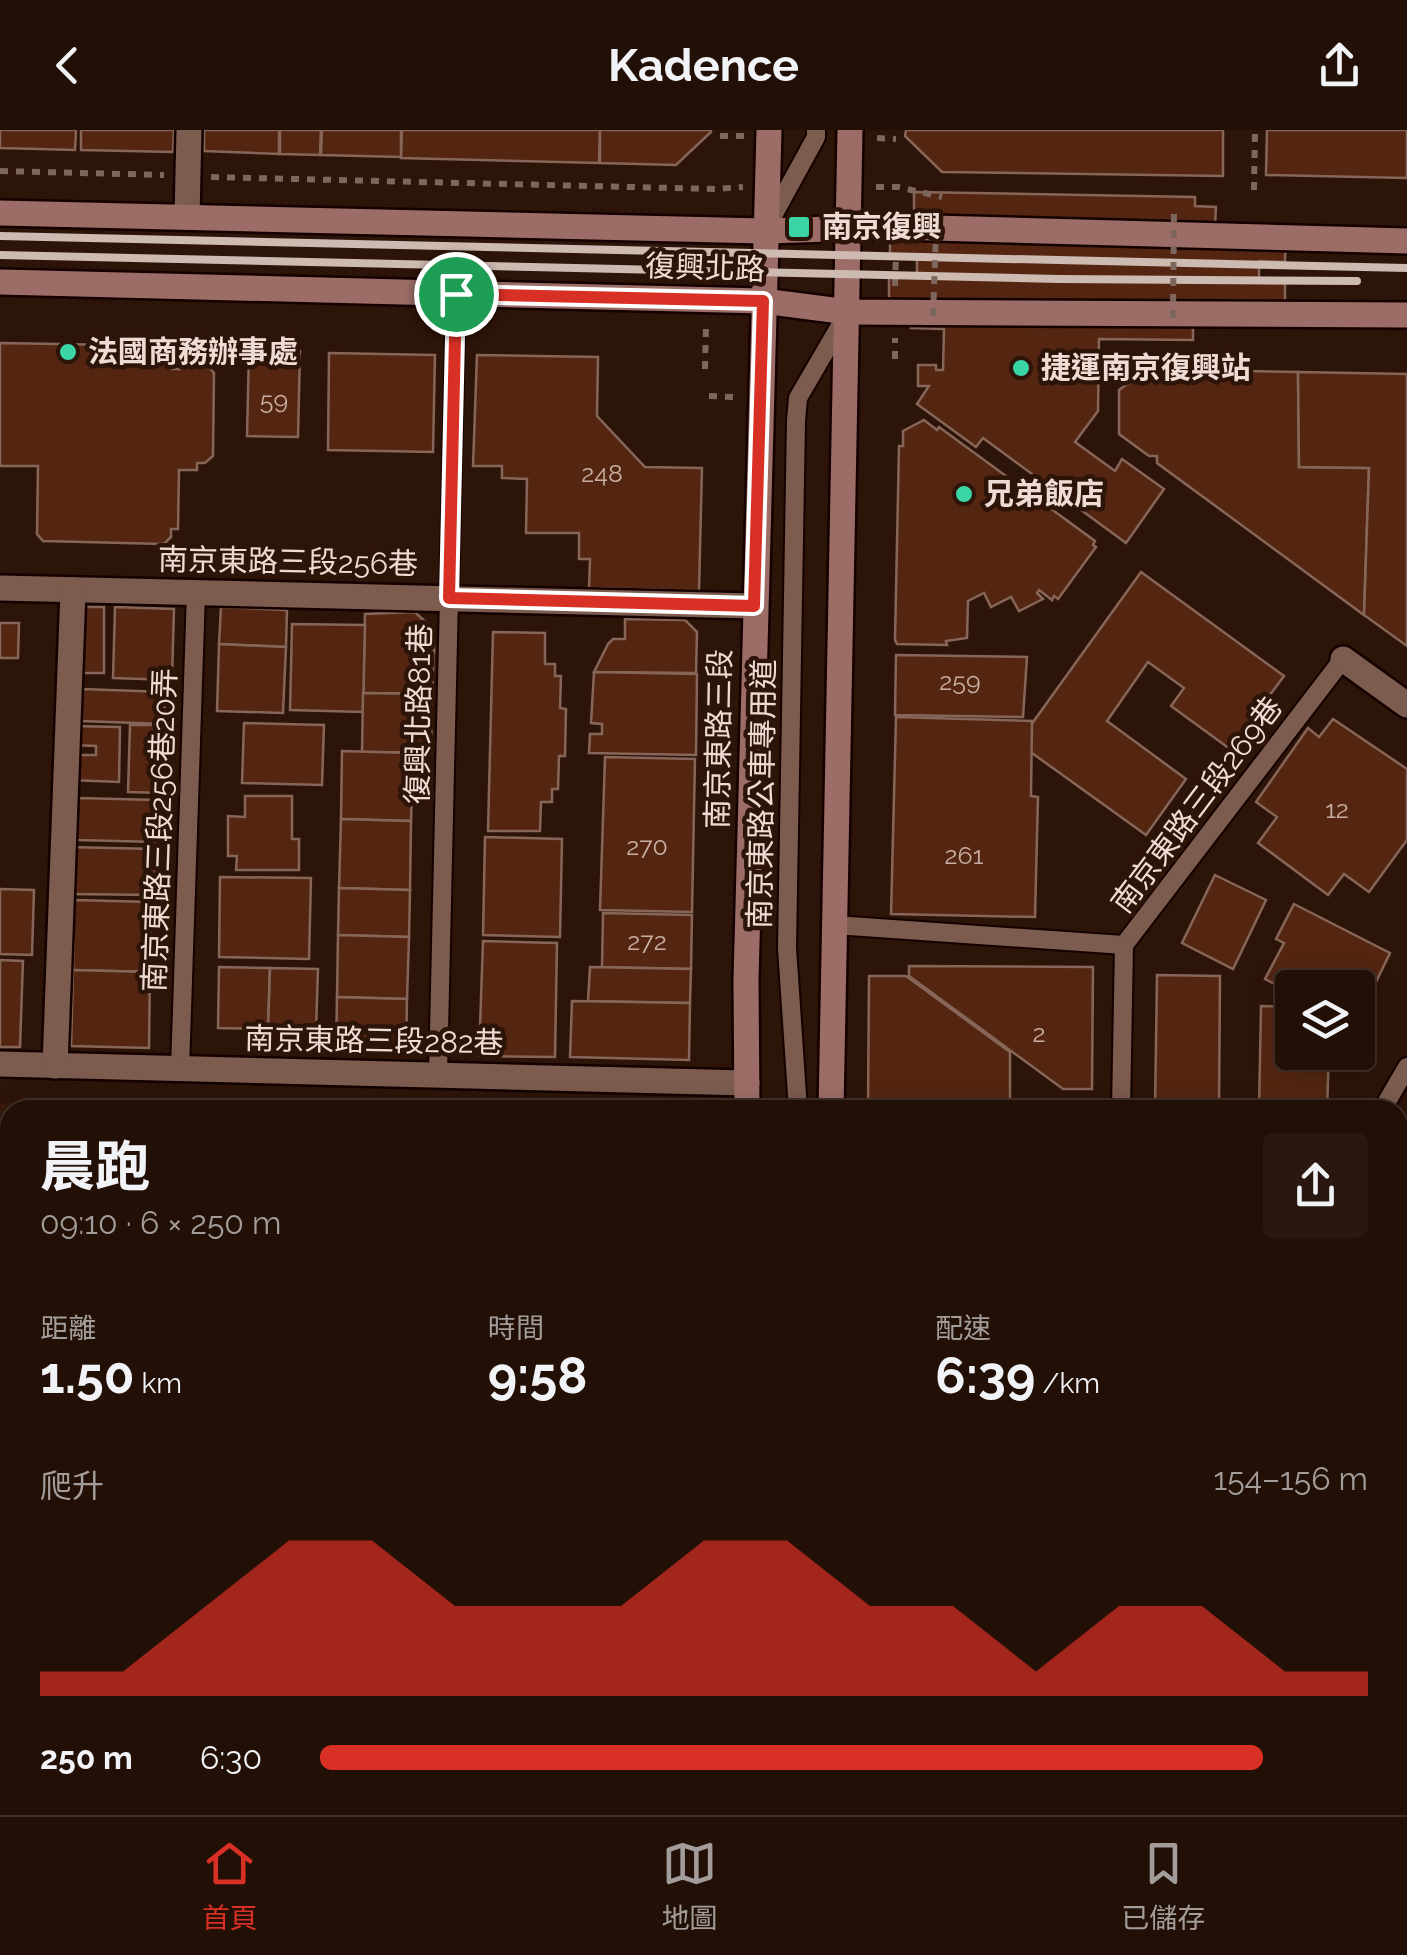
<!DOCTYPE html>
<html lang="zh-TW">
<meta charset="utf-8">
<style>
:root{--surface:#220f06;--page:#2a1810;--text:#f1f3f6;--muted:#a29c9b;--line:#3f2f28;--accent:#d93025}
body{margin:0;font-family:Raleway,"Noto Sans TC",sans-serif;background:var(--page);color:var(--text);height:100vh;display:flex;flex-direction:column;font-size:38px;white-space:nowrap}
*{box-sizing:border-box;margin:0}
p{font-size:32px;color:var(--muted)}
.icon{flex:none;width:55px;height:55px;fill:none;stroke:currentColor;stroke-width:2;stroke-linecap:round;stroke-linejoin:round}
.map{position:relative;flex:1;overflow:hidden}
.details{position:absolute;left:0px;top:970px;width:1408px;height:715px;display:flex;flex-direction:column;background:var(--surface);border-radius:30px 30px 0 0;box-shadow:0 5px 25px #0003,0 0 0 2px var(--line)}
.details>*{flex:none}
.tools{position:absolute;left:1275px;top:840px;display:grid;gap:20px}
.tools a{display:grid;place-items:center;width:100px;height:100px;border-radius:10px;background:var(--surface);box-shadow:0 5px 25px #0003,0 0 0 2px var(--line);font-size:50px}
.pin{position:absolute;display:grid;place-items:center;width:85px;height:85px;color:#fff;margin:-42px;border:5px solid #fff;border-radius:50%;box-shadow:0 2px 10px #0007}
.round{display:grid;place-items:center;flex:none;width:105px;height:105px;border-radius:10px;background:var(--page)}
.summary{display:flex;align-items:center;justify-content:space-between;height:170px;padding:0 40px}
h1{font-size:55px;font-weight:700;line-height:75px}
.metrics{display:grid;grid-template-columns:repeat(3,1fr);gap:15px;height:170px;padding:10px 40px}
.metrics div{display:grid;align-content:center}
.metrics b{font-size:50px;font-weight:700}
.metrics small{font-size:28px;font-weight:400}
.metrics p{font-size:28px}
.chart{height:280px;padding:20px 40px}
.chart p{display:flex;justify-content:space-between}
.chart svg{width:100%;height:180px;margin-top:10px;fill:var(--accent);opacity:.7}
ul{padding:0 40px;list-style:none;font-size:32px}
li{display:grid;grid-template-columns:160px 120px 1fr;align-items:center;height:75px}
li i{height:25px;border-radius:12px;background:var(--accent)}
header{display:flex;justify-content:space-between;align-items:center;height:130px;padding:0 40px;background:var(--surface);font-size:45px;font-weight:700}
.tabs{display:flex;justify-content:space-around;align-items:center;height:140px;border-top:2px solid var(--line);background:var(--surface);font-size:28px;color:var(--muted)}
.tabs a{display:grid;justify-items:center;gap:5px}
.tabs .on{color:var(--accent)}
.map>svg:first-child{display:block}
.built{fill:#38180a}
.green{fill:#492d21}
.building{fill:#542612;stroke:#866658;stroke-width:2.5}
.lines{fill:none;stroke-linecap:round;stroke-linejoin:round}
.lane-casing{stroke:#140100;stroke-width:22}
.street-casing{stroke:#140100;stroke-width:30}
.secondary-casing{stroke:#140100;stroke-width:30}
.path{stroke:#7d675c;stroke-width:6;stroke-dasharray:8 8;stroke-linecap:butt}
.lane{stroke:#7b5c4f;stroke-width:18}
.street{stroke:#7b5c4f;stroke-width:25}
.secondary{stroke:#9b6d66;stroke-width:25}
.rail{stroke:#cdbab1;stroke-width:8}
.path-bridge{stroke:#7d675c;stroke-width:6;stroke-dasharray:8 8;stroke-linecap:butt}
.route-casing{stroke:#fff;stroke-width:20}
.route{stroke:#d93025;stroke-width:12}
.poi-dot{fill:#3bd4a4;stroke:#2d1408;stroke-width:4}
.labels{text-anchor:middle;stroke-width:9;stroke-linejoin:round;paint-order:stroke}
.number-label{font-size:25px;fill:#c8aea4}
.poi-label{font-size:30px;font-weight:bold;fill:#eedcd4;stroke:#2d1408;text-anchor:start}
.street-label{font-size:30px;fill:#eedcd4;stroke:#2d1408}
</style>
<header><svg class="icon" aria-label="back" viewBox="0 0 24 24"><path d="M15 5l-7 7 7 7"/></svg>Kadence<svg class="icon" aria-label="share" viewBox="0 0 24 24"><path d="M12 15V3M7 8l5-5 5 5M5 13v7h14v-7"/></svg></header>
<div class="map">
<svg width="1407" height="1685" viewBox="0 0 1407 1685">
<rect width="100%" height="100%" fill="#2d1408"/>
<path class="built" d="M0 973 334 980H10V1675H653V1685H0Z"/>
<g class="green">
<path d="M10 1023V1238H0V1038Z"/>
<path d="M1398 1048 1407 1055V1433L1398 1432Z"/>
<path d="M0 1258 10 1259V1333H0Z"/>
<rect x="0" y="1336" width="10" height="75"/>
<rect x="49" y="1675" width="140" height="10"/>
<path d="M264 1675H403V1685H263Z"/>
</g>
<g class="building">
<path d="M0 0H76L75 20 0 18Z"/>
<path d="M81 0H174L173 22 81 20Z"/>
<path d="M204 0H279V24L204 21Z"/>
<path d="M280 0H321L320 25 280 24Z"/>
<path d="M322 0H401V27L321 25Z"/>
<path d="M402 0H600L599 33 401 28Z"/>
<path d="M600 0H711V2L676 35 600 33Z"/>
<path d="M906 0H1223V46L942 42 905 6Z"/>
<path d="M1267 0H1407V48L1266 45Z"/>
<path d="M914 62 1195 67V76L1216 77 1215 95 1286 96 1285 132 1259 131V153H1285V178L1193 196V210L1099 209 1098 281 1075 312 1115 341 1122 329 1164 359 1126 413 983 308 976 317 917 274 929 256H918V235H936V240H943L944 199 911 198 912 173H889V144L917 145V125H890V89H914Z"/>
<path d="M0 213 173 216 172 239H180V235H207L214 243 213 326 205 333H197V340H179L178 399H171V407L164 414 43 411 37 404 38 336H0Z"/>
<path d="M249 221H300L298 307 247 306Z"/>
<path d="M329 223 435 225 433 322 328 320Z"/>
<path d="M477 225 598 227 597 286 645 337 702 338 699 461 589 458 590 429H579V403H526L527 349 502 348V336H473Z"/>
<path d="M1148 239 1298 242 1299 337 1369 338 1364 485 1157 333V326H1149L1119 304V260Z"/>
<path d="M1298 242 1407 244V516L1364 485 1369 338 1299 337Z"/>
<path d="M924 290 937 300 939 297 1095 411 1093 415 1096 417 1058 469 1054 466 1052 470 1039 460 1037 463 1043 469 1019 481 1011 467 991 477 984 463 968 471 967 508 946 511 947 515 897 514 895 510 899 316H903V301Z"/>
<path d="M1141 442 1284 546 1230 619 1171 576 1184 558 1148 532 1107 591 1186 649 1146 705 1018 613Z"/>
<rect x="64" y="477" width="40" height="66"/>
<path d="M115 477 174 479 172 550 113 548Z"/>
<path d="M221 477 287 480 286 517 219 514Z"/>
<path d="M415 482 435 501 432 564 363 563 365 484Z"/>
<path d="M625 489 685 490 697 502 696 543 594 542 608 514 613 509H625Z"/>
<path d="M0 493H19L18 528H0Z"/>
<path d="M292 494 365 495 363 582 290 580Z"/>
<path d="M493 502 545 503V534H555V546H561L560 578 566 579 565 626H559L558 659H552V672H541L540 701H488Z"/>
<path d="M219 514 286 517 283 583 217 581Z"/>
<path d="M896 525 1027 527 1023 587 895 585Z"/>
<path d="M594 542 697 544 696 625 589 623 590 604H602V594L591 593Z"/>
<path d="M82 559 165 562 164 594 81 591Z"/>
<path d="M363 563 432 564 431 623 362 622Z"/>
<path d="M896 587 1032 591 1031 666 1038 667 1035 787 891 784Z"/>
<path d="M1333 589 1407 639V710L1369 762 1344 744 1328 765 1258 713 1277 687 1256 672 1308 598 1319 607Z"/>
<path d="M244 593 324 595 322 655 242 653Z"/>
<path d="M130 595H164L162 663 128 662Z"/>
<path d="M72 596 120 597 119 652 70 650 71 625H96V616L71 615Z"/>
<path d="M342 621 413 623 411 691 341 689Z"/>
<path d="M605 627 695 629 692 782 600 780Z"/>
<path d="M245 666H292V709H299V740H236L237 726H228V686L245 687Z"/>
<path d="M78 668 157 670 156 712 77 710Z"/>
<path d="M341 689 411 691 410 760 339 758Z"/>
<path d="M485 707 562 709 560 807 483 805Z"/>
<path d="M68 717 156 719 155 765 68 764Z"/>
<path d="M1215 745 1266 770 1233 839 1182 813Z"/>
<path d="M220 747 311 748 309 829 219 827Z"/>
<path d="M339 758 410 760 409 807 338 805Z"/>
<path d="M0 759 34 760 32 825 0 824Z"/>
<path d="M74 770 152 772 150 842 73 840Z"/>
<path d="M1294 774 1390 823 1358 889V858H1292V863L1265 849 1284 813 1276 809Z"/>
<path d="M603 783 692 785 691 839 602 837Z"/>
<path d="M338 805 409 807 407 869 337 867Z"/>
<path d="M483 811 557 813 555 927 479 926Z"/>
<path d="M0 830 23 831 20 917H0Z"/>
<path d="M909 836 1093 837 1092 959H1063L909 846Z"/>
<path d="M219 837 270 838 268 899 218 898Z"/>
<path d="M590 837 691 839 690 873 588 871Z"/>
<path d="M270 838 318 839 316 900 268 899Z"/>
<path d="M73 840 150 842 149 918 71 916Z"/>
<path d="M1157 845 1220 846 1219 980H1155Z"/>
<path d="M869 846H906L1010 922V980H868Z"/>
<path d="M337 867 407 869 406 924 336 922Z"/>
<path d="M572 871 690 873 689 930 570 927Z"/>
<path d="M1261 876 1292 877V922H1329L1327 980H1259Z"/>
<path d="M0 1438 10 1439V1675H49V1685H0Z"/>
<path d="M1404 1483H1407V1580H1402L1403 1540H1398V1523H1404Z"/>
<path d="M1402 1580H1407V1678L1400 1677 1401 1637H1398V1620H1402Z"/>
<path d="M189 1675H264L263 1685H189Z"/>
<path d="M403 1675H478L477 1685H403Z"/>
<rect x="867" y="1675" width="144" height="10"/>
<rect x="1144" y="1675" width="65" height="10"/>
<path d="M1240 1675H1308V1684L1240 1682Z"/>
<path d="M1375 1677 1407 1678V1685H1375Z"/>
</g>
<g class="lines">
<g class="lane-casing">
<g id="lane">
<path d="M769 93 816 7V0"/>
<path d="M835 795 1124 815"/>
<path d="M1124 815 1343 529"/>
<path d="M180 939 196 463"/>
<path d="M438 945 456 163"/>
<path d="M798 980 787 818 796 291 798 268 844 189"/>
<path d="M1121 980 1124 815"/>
<path d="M1382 980 1407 937"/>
<path d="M1398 1016 1407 1023"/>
<path d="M745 1675 750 1685"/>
<path d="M1113 1685V1675"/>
<path d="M1350 1685V1675"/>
</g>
</g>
<g class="street-casing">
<g id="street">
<path d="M187 87 189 0"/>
<path d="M0 458 754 476"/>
<path d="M1343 529 1407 575"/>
<path d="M0 934 747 953"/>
<path d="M55 936 73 460"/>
<path d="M1398 1461H1407"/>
</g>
</g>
<g class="secondary-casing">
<g id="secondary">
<path d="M0 83 765 101 896 97 1407 111"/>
<path d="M0 152 763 171 848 182 1407 185"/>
<path d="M747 980 746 850 769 0"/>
<path d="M831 980 850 0"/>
<path d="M726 1685 728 1675"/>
<path d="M808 1685V1675"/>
</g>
</g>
<g class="path">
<path d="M720 6H744"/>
<path d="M877 8 896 9"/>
<path d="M0 41 164 45"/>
<path d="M211 47 715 59 743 57"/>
<path d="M876 57H898L942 67"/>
<path d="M1254 60 1255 0"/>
<path d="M895 156 896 123"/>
<path d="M895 229V208"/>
<path d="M705 239 706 195"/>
<path d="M709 266 734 267"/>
<path d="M1398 1304 1407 1312"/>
</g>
<use href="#lane" class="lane"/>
<use href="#street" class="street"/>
<use href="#secondary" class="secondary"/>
<g class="rail">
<path d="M0 106 1407 138"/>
<path d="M0 125 1059 149 1357 151"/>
</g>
<g class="path-bridge">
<path d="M933 186 937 77"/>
<path d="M1173 188 1174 77"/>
</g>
</g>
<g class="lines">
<g class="route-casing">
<path id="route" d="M456 164 763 171 754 476 449 468Z"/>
</g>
<use href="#route" class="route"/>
</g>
<g class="poi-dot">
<rect x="787" y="85" width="24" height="24" rx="5"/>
<circle cx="68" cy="222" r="10"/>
<circle cx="1021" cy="238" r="10"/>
<circle cx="964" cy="364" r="10"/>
</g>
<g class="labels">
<g class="number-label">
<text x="274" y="279">59</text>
<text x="602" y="352">248</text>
<text x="960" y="560">259</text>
<text x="1337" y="688">12</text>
<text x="647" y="725">270</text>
<text x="964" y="734">261</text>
<text x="647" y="820">272</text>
<text x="1039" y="912">2</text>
</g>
<g class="poi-label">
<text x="822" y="107">南京復興</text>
<text x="88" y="232">法國商務辦事處</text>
<text x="1041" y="248">捷運南京復興站</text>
<text x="984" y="374">兄弟飯店</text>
</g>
<g class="street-label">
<text transform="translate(705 138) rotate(2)" y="10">復興北路</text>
<text transform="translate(288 432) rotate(1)" y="10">南京東路三段256巷</text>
<text transform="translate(419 584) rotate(-89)" y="10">復興北路81巷</text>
<text transform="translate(719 609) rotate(-89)" y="10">南京東路三段</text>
<text transform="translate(762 664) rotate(-89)" y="10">南京東路公車專用道</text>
<text transform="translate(1197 675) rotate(-53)" y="10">南京東路三段269巷</text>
<text transform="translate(160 700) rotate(-88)" y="10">南京東路三段256巷20弄</text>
<text transform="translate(374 911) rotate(1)" y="10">南京東路三段282巷</text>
</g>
</g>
</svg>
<div class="tools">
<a><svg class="icon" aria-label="layers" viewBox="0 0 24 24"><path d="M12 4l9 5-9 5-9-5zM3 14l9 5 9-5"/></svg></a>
</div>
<div class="pin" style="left:456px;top:164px;background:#1e9e55"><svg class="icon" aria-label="arrive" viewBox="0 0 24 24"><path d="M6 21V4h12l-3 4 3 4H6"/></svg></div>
<section class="details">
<div class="summary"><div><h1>晨跑</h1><p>09:10 · 6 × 250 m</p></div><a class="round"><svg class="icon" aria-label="share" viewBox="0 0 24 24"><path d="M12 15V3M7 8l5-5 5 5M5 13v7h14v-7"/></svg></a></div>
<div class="metrics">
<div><p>距離</p><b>1.50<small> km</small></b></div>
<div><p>時間</p><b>9:58</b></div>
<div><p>配速</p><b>6:39<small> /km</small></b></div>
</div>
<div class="chart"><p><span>爬升</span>154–156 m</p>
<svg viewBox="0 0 160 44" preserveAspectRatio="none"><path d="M0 44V38L10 38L20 22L30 6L40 6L50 22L60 22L70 22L80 6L90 6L100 22L110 22L120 38L130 22L140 22L150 38L160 38V44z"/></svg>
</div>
<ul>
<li><b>250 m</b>6:30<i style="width:90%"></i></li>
</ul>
</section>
</div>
<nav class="tabs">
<a class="on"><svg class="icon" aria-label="home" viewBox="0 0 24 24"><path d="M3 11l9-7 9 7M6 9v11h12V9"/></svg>首頁</a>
<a><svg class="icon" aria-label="map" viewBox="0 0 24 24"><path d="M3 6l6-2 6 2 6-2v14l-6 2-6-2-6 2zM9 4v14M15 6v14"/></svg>地圖</a>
<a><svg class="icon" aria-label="saved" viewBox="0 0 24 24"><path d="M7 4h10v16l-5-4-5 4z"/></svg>已儲存</a>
</nav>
